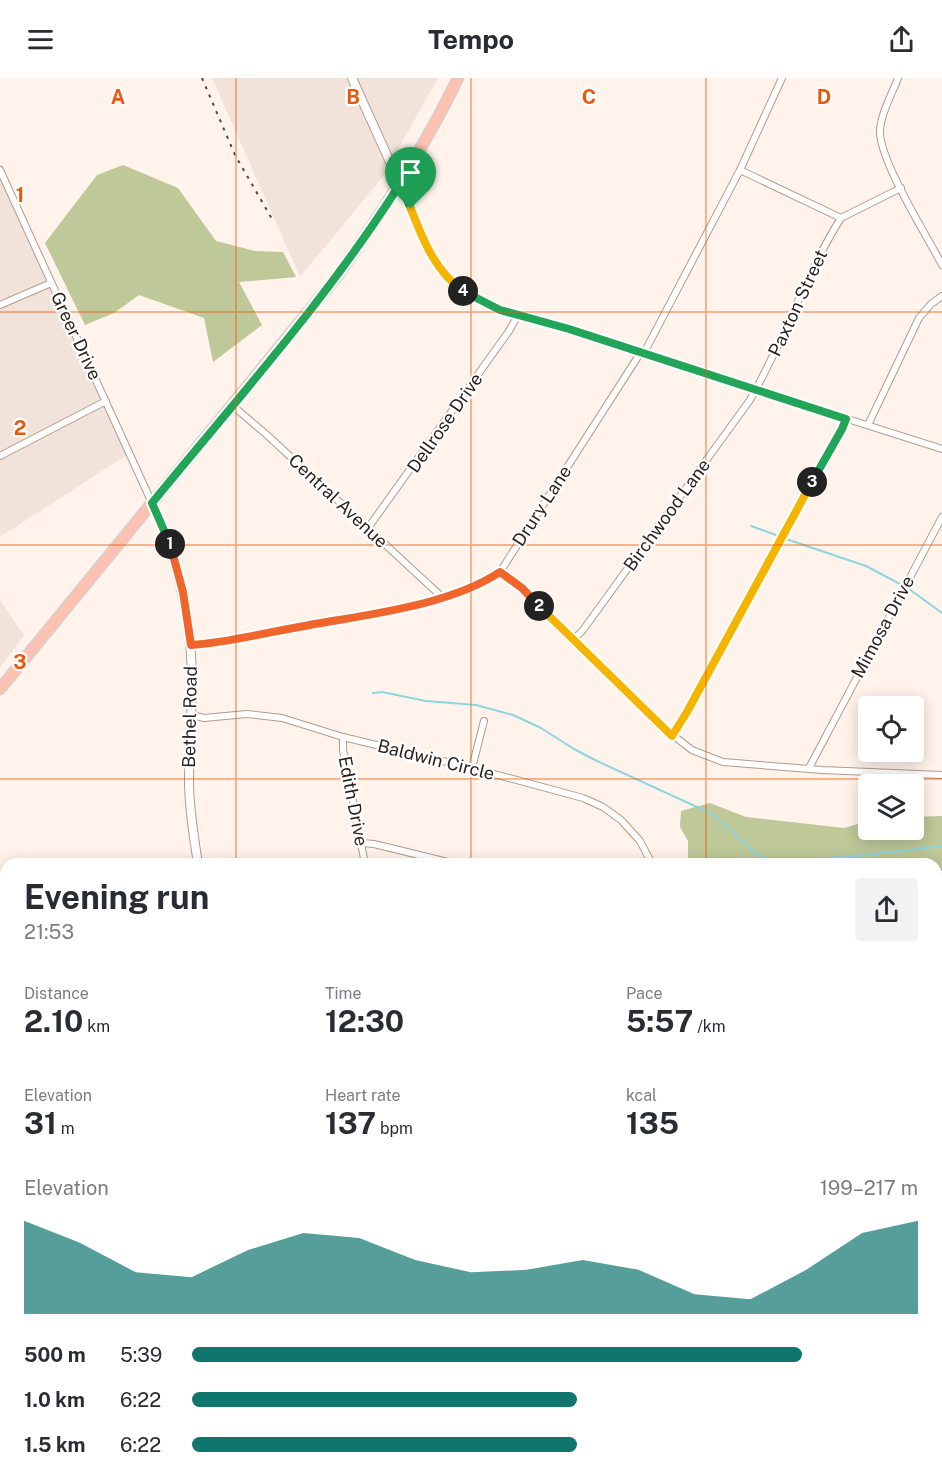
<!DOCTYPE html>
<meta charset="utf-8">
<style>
:root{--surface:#fff;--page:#f2f2f3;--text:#2b2b33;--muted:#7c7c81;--accent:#0f766e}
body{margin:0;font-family:"Public Sans",sans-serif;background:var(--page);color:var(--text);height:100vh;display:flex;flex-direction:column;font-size:22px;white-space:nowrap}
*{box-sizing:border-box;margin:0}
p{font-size:20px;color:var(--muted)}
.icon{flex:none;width:33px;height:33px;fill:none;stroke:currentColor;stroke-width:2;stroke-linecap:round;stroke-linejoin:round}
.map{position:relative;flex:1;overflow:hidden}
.sheet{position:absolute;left:0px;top:780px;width:942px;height:622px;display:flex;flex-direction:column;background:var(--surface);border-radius:18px 18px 0 0;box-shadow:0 3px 15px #0003}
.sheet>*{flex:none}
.tools{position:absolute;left:858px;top:618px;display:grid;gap:12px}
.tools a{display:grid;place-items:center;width:66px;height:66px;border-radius:6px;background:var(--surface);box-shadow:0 3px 15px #0003;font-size:30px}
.pin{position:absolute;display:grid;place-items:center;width:51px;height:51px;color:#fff;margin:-62px -26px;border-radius:50% 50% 50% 0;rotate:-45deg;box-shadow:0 0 6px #0007}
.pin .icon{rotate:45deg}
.km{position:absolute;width:30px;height:30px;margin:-15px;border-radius:50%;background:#222;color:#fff;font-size:16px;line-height:30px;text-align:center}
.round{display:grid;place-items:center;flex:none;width:63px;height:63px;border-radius:6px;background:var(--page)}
.head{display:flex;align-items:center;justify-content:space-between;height:102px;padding:0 24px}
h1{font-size:33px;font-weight:700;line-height:45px}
.stats{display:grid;grid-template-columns:repeat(3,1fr);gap:9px;height:102px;padding:6px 24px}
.stats div{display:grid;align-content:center}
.stats b{font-size:30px;font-weight:700}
.stats small{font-size:16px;font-weight:400}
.stats p{font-size:16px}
.chart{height:168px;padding:12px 24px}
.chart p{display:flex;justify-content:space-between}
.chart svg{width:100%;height:108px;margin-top:6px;fill:var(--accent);opacity:.7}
ul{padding:0 24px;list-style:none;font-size:20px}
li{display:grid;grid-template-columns:96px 72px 1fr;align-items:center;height:45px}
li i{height:15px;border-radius:8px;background:var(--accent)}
header{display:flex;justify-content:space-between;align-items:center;height:78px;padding:0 24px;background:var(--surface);font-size:27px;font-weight:700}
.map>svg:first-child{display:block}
.built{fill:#f2e3da}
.green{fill:#bec898}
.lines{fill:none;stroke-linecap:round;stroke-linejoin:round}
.stream{stroke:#8ed6de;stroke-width:2}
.minor-casing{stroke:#b69a8a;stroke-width:8}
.tertiary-casing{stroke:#b69a8a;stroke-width:10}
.primary-casing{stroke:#d4d2d1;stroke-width:13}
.minor{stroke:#fff;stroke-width:6}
.tertiary{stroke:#fff;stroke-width:8}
.primary{stroke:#fcc1b0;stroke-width:10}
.rail{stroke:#50453f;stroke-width:2;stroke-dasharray:3 6;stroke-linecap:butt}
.split-1-casing{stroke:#fff;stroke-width:12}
.split-2-casing{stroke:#fff;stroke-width:12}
.split-3-casing{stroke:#fff;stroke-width:12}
.split-4-casing{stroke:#fff;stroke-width:12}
.split-5-casing{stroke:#fff;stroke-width:12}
.split-1{stroke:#22a559;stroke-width:8}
.split-2{stroke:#f0652b;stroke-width:8}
.split-3{stroke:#f5b400;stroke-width:8}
.split-4{stroke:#22a559;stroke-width:8}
.split-5{stroke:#f5b400;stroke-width:8}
.grid{fill:none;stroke:#e8590c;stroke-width:1.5;stroke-opacity:0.55}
.labels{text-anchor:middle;stroke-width:4.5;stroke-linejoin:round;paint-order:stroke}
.street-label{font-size:18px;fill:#2a1f19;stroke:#fff}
.grid-label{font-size:20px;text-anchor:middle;font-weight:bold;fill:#e8590c;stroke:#fff;stroke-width:4.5;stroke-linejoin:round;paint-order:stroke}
</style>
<header><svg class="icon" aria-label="menu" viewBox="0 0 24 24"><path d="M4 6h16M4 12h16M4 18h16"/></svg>Tempo<svg class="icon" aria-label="share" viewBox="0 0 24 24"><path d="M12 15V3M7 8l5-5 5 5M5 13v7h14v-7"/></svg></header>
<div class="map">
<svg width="942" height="1402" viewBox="0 0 942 1402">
<rect width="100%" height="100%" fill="#fff3ec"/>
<g class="built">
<path d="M212 0H438L382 100 300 199Z"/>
<path d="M0 95 130 375 0 459Z"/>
<path d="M0 522 24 557 0 590Z"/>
</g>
<g class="green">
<path d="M123 87 178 110 216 163 255 173 283 174 296 199 239 204 262 247 213 284 204 240 139 217 114 235 85 247 45 165 97 97Z"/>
<path d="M710 725 746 739 844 750 868 743V752H914V739L942 738V793H936V786H688V763L680 749 681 733Z"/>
<path d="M6 985V1139L0 1141V994Z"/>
</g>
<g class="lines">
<g class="stream">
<path d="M751 448 776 457"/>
<path d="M786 461 866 488 900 506"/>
<path d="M909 511 942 535"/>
<path d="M373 615 382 614 426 623 476 627 513 637 541 650 574 671 597 683 710 735C733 750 749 775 773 785L867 777 942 768"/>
</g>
<g class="minor-casing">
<g id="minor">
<path d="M898 0C892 16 881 35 880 53 879 82 927 158 942 187"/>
<path d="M0 92 152 425"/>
<path d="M740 92 841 140 901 110"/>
<path d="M400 106C423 160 431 199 488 227L942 371"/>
<path d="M0 227 51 205"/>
<path d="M644 275 740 92 782 0"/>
<path d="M233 328 267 357 442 519"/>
<path d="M868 347 919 240 931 226 942 218"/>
<path d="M0 378 106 323"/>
<path d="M368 450 509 253 518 237"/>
<path d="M500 494 521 510 661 648 692 672 723 684 822 692 942 697"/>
<path d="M574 561 583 552 750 322C784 263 805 197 841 140"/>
<path d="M191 567C228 565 266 555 303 548 366 536 447 529 500 494L641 274"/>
<path d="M192 637 204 640 247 636 282 640 343 659 472 690 583 720 603 729 621 742 640 763 652 786"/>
<path d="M672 658 842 351 846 341"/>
<path d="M343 659V672L365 786"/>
<path d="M472 690 484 643"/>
<path d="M809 690 942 439"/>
<path d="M362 765 374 766 456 786"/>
<path d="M936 838 942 837"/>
<path d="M0 1152 6 1156"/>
<path d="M936 1287 942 1278"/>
<path d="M936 1304 942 1305"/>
<path d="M936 1362 942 1363"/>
<path d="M0 1372 6 1386"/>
<path d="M11 1396 13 1402"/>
<path d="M121 1396 124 1402"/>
<path d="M352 1396 358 1402"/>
<path d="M710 1396 717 1402"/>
<path d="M420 1402 424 1396"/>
</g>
</g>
<g class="tertiary-casing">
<g id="tertiary">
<path d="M352 0 400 106"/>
<path d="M152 425C173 471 185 516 190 566 195 612 189 658 189 704 189 731 194 759 198 786"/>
<path d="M936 1030 942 1022"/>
<path d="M624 1396 627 1402"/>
<path d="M702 1402 707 1396"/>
</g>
</g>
<g class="primary-casing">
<path id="primary" d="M0 611 335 201C381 137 424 71 458 0"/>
</g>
<use href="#minor" class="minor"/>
<use href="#tertiary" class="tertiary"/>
<use href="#primary" class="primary"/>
<path class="rail" d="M202 0 235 77 272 141"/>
</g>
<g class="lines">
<g class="split-1-casing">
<path id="split-1" d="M170 466 152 425C237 321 328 220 400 106L411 131"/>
</g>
<g class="split-2-casing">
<path id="split-2" d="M170 466 183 514 191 567C227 565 263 555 299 549 362 537 447 529 500 494L522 510 539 528"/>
</g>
<g class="split-3-casing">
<path id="split-3" d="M539 528 672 658 687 634 812 404"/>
</g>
<g class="split-4-casing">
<path id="split-4" d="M463 213 500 232 569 251 846 341 842 351 812 404"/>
</g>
<g class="split-5-casing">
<path id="split-5" d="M411 131C423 162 435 193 463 213"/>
</g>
<use href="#split-1" class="split-1"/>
<use href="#split-2" class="split-2"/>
<use href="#split-3" class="split-3"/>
<use href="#split-4" class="split-4"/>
<use href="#split-5" class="split-5"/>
</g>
<path class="grid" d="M236 0V786M471 0V786M706 0V786M0 234H942M0 467H942M0 701H942M0 935H6M936 935H942M0 1168H6M936 1168H942M236 1396V1402M471 1396V1402M706 1396V1402"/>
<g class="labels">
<g class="street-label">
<text transform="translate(798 225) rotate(-65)" y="6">Paxton Street</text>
<text transform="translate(76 258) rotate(65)" y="6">Greer Drive</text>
<text transform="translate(445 345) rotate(-55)" y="6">Dellrose Drive</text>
<text transform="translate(338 423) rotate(43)" y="6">Central Avenue</text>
<text transform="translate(542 428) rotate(-57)" y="6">Drury Lane</text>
<text transform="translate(667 437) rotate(-54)" y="6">Birchwood Lane</text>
<text transform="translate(883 549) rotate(-62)" y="6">Mimosa Drive</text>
<text transform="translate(190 639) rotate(-89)" y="6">Bethel Road</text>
<text transform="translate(436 682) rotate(14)" y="6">Baldwin Circle</text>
<text transform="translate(353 723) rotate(79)" y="6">Edith Drive</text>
</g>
</g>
<g class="grid-label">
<text x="118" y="26">A</text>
<text x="353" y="26">B</text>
<text x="589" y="26">C</text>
<text x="824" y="26">D</text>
<text x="20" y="124">1</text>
<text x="20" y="357">2</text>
<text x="20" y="591">3</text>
</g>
</svg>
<div class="tools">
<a><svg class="icon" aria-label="locate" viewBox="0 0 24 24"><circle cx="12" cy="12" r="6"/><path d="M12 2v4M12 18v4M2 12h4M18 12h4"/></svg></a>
<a><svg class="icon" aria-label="layers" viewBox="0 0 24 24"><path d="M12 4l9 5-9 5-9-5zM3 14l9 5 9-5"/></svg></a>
</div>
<div class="pin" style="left:411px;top:131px;background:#1e9e55"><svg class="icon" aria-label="arrive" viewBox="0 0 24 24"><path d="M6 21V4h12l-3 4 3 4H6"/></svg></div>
<b class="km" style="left:170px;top:466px">1</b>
<b class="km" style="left:539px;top:528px">2</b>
<b class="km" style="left:812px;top:404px">3</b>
<b class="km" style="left:463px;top:213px">4</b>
<section class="sheet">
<div class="head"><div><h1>Evening run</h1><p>21:53</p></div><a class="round"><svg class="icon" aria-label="share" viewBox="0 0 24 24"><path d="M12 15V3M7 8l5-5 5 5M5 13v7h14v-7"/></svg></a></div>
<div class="stats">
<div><p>Distance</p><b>2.10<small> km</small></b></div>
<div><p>Time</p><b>12:30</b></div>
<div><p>Pace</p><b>5:57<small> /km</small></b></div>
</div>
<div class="stats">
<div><p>Elevation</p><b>31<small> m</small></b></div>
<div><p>Heart rate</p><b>137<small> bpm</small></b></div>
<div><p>kcal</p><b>135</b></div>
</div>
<div class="chart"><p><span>Elevation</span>199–217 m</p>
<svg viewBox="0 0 160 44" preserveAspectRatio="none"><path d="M0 44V6L10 15L20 27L30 29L40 18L50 11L60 13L70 22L80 27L90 26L100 22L110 26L120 36L130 38L140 26L150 11L160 6V44z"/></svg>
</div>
<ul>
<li><b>500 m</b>5:39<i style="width:84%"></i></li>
<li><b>1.0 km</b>6:22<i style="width:53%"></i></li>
<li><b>1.5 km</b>6:22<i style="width:53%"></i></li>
</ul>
</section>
</div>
